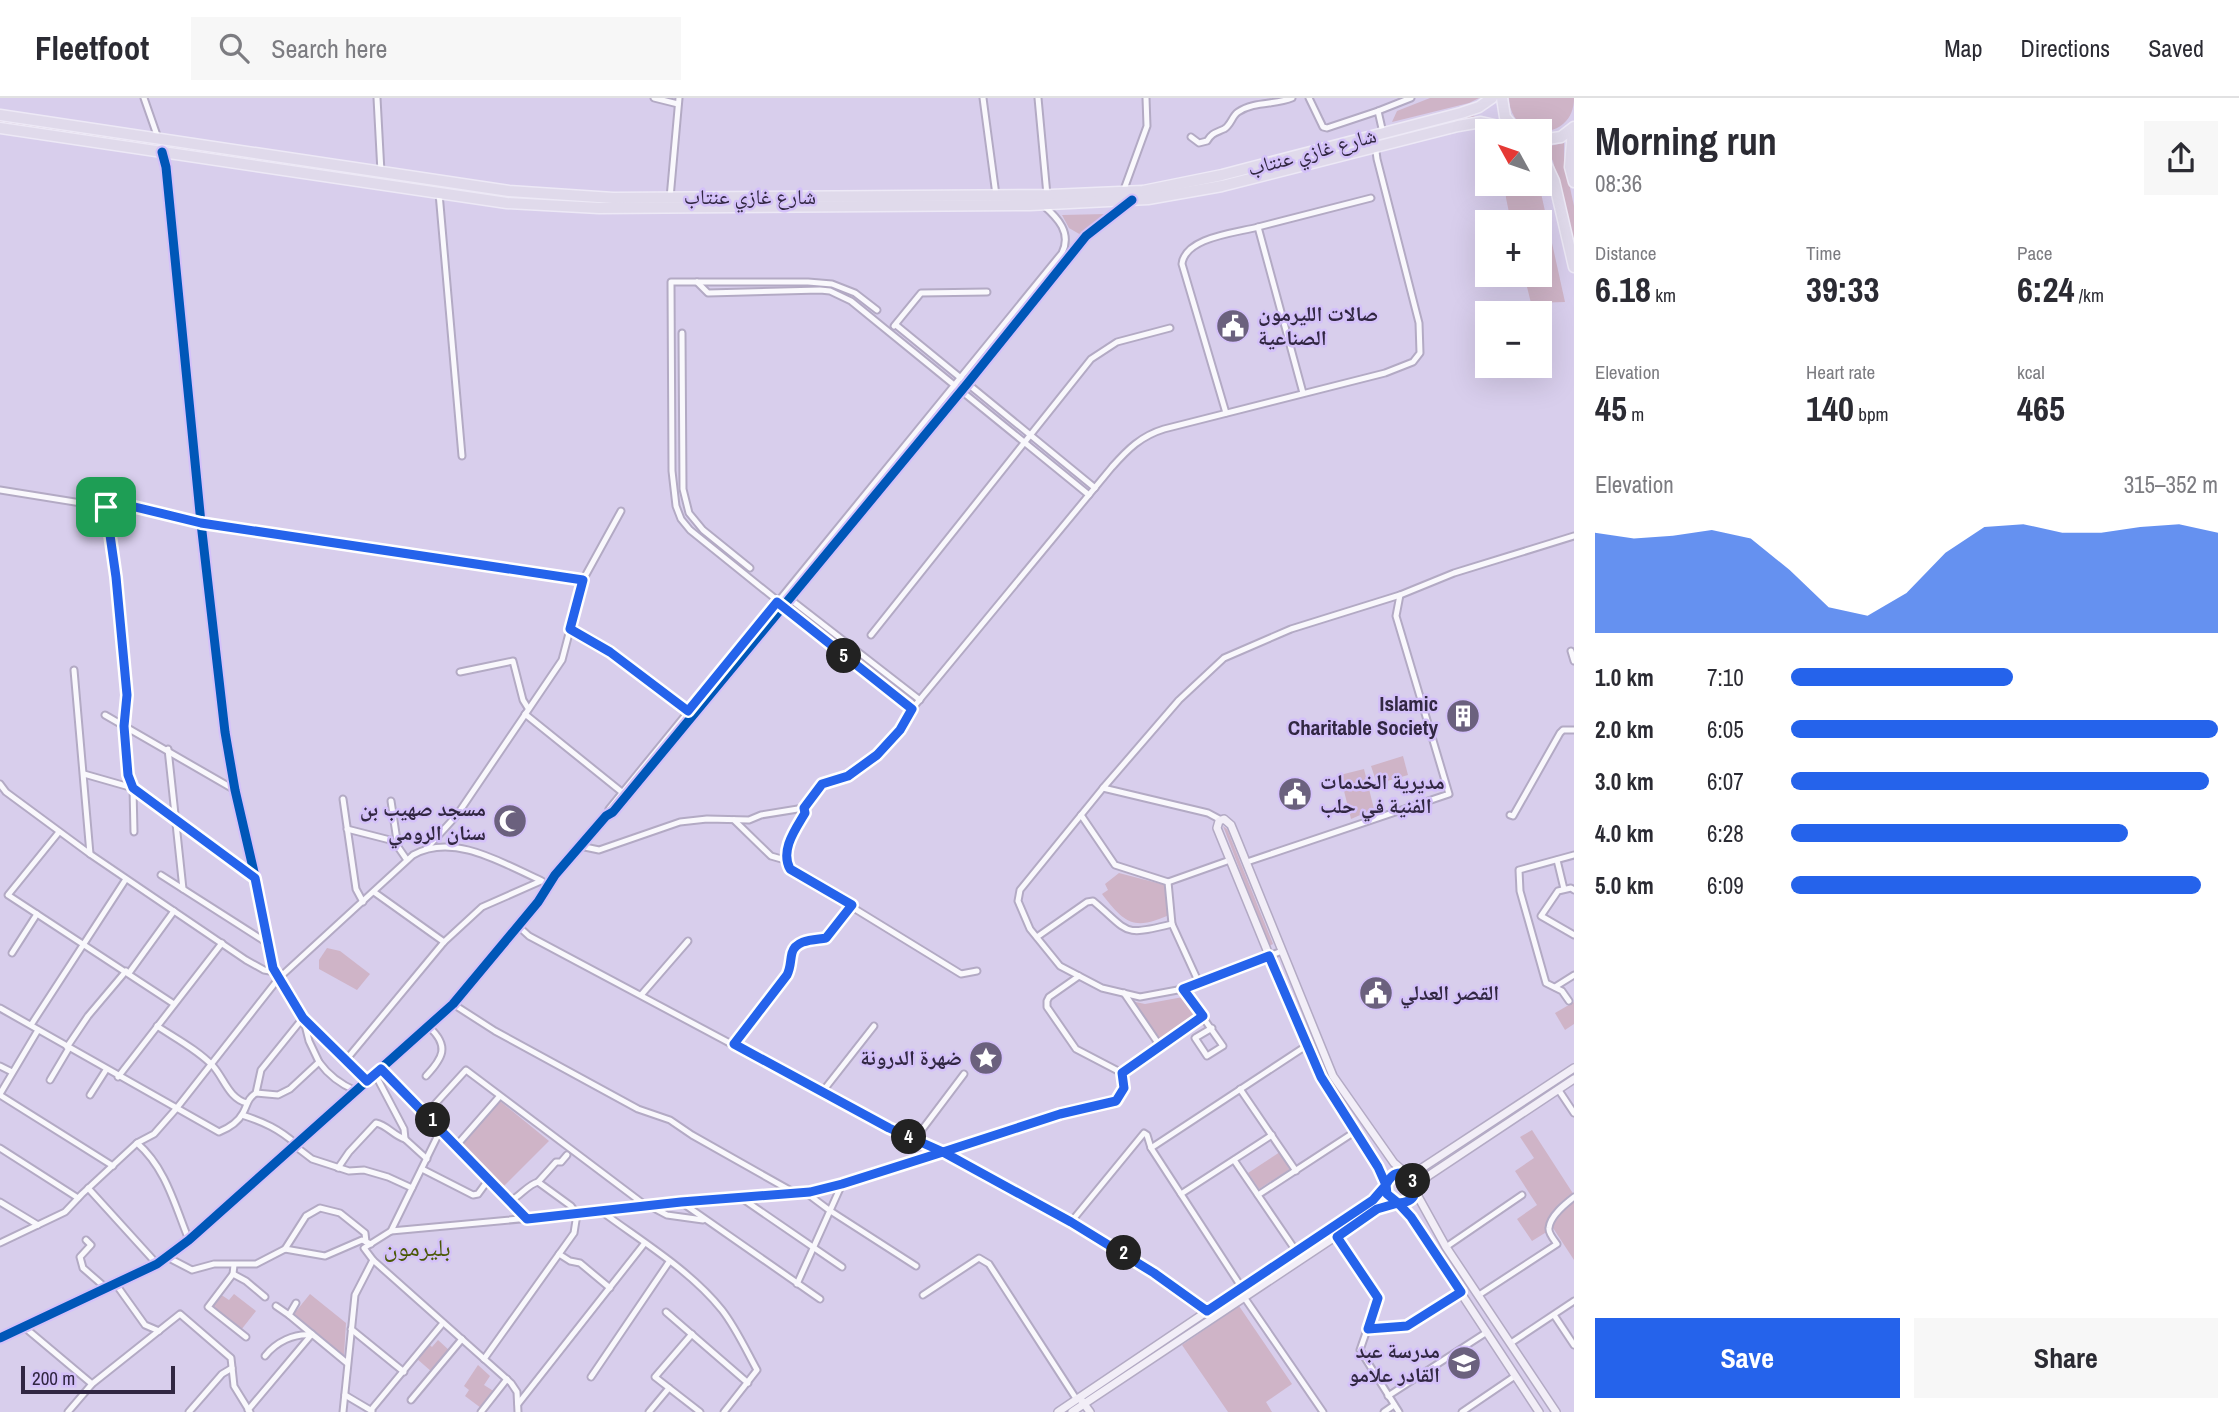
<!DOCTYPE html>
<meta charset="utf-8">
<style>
:root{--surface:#fff;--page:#f7f7f7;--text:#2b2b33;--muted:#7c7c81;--line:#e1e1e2;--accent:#2563eb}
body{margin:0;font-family:"Archivo Narrow","Noto Naskh Arabic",sans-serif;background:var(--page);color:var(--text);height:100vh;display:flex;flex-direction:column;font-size:26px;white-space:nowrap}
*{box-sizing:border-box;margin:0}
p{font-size:23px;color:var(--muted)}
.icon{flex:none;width:38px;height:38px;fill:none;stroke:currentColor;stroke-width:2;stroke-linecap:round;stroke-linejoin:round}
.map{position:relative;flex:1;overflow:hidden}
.sheet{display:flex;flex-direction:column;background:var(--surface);width:665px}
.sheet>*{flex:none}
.needle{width:46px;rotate:310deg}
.buttons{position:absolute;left:1475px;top:21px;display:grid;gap:14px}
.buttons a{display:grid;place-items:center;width:77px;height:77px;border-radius:0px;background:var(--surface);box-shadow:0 7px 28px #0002;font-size:35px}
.scale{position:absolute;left:21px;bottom:18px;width:154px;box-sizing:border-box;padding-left:7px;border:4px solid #312742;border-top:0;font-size:19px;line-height:24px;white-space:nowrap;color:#312742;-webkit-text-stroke:5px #d4c1f9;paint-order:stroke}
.pin{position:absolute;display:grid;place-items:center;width:60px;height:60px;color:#fff;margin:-30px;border-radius:14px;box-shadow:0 4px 10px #0006}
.km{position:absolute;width:35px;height:35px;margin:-18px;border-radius:50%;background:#222;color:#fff;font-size:19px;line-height:35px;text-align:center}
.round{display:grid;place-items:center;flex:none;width:74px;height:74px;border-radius:0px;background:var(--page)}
.headline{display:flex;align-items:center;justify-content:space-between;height:119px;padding:0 21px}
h1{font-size:38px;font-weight:700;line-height:52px}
.stats{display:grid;grid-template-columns:repeat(3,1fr);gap:10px;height:119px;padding:7px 21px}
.stats div{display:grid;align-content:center}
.stats b{font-size:35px;font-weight:700}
.stats small{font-size:19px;font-weight:400}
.stats p{font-size:19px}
.chart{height:196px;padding:14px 21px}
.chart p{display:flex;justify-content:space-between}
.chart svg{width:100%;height:126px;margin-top:7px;fill:var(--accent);opacity:.7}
.primary-button{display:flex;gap:14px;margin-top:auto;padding:14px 21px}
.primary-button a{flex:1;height:80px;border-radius:0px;background:var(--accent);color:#fff;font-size:28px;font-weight:700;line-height:80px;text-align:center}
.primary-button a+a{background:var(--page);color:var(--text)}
ul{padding:0 21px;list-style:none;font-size:23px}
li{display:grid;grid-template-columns:112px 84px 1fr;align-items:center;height:52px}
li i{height:18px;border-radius:9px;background:var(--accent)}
header{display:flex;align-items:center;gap:42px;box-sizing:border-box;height:98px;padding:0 35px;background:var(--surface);border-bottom:2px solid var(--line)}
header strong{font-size:33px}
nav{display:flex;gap:38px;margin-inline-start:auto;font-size:24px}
.search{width:490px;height:63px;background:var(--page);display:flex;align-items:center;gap:18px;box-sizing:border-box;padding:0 24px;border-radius:0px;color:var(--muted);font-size:26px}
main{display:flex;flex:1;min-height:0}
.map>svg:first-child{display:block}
.green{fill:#cfb4c7}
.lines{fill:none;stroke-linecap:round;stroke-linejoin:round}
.street-casing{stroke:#b3aac4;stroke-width:9}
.secondary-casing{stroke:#b3aac4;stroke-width:10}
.highway-casing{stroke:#ede9f6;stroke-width:13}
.street{stroke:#f9f8fc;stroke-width:5}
.secondary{stroke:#f2eef7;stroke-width:7}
.highway{stroke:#e0daeb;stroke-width:10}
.cycleway-casing{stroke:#d4c1f9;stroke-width:13}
.cycleway{stroke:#0057b8;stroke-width:9}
.route-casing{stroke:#fff;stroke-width:14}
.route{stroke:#2563eb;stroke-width:9}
.labels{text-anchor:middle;stroke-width:5;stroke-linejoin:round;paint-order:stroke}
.street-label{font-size:21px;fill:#312742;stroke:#d4c1f9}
.poi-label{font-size:21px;font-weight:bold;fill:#312742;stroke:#d4c1f9;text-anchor:end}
.quarter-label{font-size:24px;fill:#4a5806;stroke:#d4c1f9}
</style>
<header>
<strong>Fleetfoot</strong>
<div class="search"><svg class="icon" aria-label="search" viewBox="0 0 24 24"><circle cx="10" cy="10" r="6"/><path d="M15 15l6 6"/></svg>Search here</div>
<nav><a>Map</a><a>Directions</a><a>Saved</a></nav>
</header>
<main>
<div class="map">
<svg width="1574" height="1314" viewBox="0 0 1574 1314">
<rect width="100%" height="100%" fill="#d8ceec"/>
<g class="green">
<path d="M1430 0H1479L1469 5 1392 24 1397 13Z"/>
<path d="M1509 0H1574C1574 45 1510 44 1509 0Z"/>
<path d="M1474 17 1475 20 1167 96 1118 101 899 104 912 102H1040L1220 81Z"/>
<path d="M0 23 530 102 843 104 680 107 527 104 0 26Z"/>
<path d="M1564 45V62L1574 108V147L1553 63 1545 49Z"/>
<path d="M1505 86H1539L1565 204 1531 205 1524 177H1540V124H1511L1506 100Z"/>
<path d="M1106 116 1081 137 1069 130 1062 117Z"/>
<path d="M1403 658 1408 677 1377 686 1371 668Z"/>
<path d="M1364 671 1374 711 1351 721 1340 677Z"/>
<path d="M1223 728 1227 731 1273 846 1269 848Z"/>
<path d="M1119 775 1165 787 1174 815C1136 832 1127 829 1102 796L1108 792 1105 786Z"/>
<path d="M327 850 340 853 370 876 357 892 319 871V862Z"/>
<path d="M1183 899 1198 922 1164 945 1160 943 1131 903 1145 906Z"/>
<path d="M1574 904V926L1565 932 1555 915Z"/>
<path d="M500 1003 549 1043 502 1090 461 1048Z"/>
<path d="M1532 1032 1574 1097V1162L1553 1130 1532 1143 1517 1121 1537 1107 1515 1073 1534 1060 1520 1039Z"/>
<path d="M1280 1054 1290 1071 1259 1091 1248 1075Z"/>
<path d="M220 1196 229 1202 234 1196 256 1213 241 1232 210 1208Z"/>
<path d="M310 1196 346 1225 344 1257 293 1217Z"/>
<path d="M1239 1208 1292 1286 1266 1304 1272 1314H1228L1182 1247Z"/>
<path d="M438 1242 450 1253 432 1274 416 1260 429 1246 432 1249Z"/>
<path d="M478 1267 490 1278 484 1287 495 1294 481 1310 465 1298 469 1292 464 1288Z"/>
</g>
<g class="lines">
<g class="street-casing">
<g id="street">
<path d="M144 0 158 40"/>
<path d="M377 0 381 74"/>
<path d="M654 0 678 6"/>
<path d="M983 0 996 97"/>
<path d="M1038 0 1047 97"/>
<path d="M1309 0 1323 29 1327 30 1378 13 1383 35"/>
<path d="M1378 13 1411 0"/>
<path d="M1191 39 1199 45 1207 43C1212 35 1215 35 1224 31 1231 27 1232 18 1238 14 1254 3 1276 7 1292 0"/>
<path d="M162 54 166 69 201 425 225 634 235 692 260 800 273 870 303 920 367 983"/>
<path d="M1123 94 1147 28 1146 0"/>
<path d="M439 95 462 358"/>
<path d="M670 100 679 0"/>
<path d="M1258 129 1371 100"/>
<path d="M697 184 708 195 820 192 830 193 851 203 1089 397"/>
<path d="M877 212 855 195 832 186 808 184H671L672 373 676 408 681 421 690 432 912 611"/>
<path d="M896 227 1095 390"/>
<path d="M894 228 921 195 987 194"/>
<path d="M682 235 683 391 689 415 703 432 750 470"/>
<path d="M1226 315 1182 166C1185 139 1236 135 1258 129L1303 295"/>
<path d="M0 392 106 409H135L201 425 583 482"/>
<path d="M106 409 116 479 127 597 124 628 128 677 133 690 134 734"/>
<path d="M790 501 920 602"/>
<path d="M570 531 609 554 688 613"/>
<path d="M871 537 1091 261 1117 244 1170 230"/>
<path d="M1571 553 1574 563"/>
<path d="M74 572 90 756"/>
<path d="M460 574 513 563 523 602 528 610"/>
<path d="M525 616 623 695"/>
<path d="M105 617 235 692"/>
<path d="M168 651 183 791"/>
<path d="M84 676 133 690 255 780"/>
<path d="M0 686 6 694 90 756 246 862 264 872 275 874"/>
<path d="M1103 690 1020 792 1018 803 1030 831 1060 868 1102 890 1140 899 1183 891 1282 853"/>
<path d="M343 701 356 791 363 804"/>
<path d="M391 703 398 749 407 762"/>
<path d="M804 710 805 715C795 732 780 752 790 771L961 876 977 873"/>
<path d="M607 717 609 711 1062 155C1072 135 1058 120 1043 107"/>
<path d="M1081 717 1115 767 1168 784 1172 826"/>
<path d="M1510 717 1513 718 1560 635 1563 632H1574"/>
<path d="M734 722 771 758 785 762"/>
<path d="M1221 722 1208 715 1103 690 1179 602 1224 560 1291 531 1400 497 1454 475 1574 438"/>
<path d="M347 731 390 742 398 749"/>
<path d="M59 734 8 797 174 906"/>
<path d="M580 748 599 752 680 724 707 721 749 722 761 717 804 710 822 686 848 678 877 657 899 632 912 611 1112 369C1128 351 1141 338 1164 331L1385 275 1413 264 1420 255 1419 225 1377 61 1374 38"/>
<path d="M426 751 457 717 562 562 583 482 621 413"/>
<path d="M1557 762 1564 791"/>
<path d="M1247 764 1449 696 1396 518 1400 497"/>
<path d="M161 777 269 846"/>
<path d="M1168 784 1230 762"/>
<path d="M1574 792 1571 790 1558 793 1541 818 1574 837"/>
<path d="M374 794 444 844"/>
<path d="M518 828 529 838 889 1030 943 1054 1060 1016 1117 1003 1124 991 1122 975 1076 951 1047 909V903L1049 899 1079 878"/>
<path d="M1037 839 1087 804 1093 803C1130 834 1121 839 1172 826L1199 885"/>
<path d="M12 855 37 816"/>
<path d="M129 875 174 813"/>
<path d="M1555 889 1574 877"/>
<path d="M1183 891 1223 948 1207 958 1195 940 1212 930"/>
<path d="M1124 895 1160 948"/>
<path d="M642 896 688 843"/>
<path d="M1569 903 1562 893 1546 885 1520 793 1519 772 1574 757"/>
<path d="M453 906 495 933 638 1011 670 1022 692 1037 793 1094"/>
<path d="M0 910 219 1034C229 1030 238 1024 243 1015 248 1006 247 1001 256 995L261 972 303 920"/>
<path d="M31 927 126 781"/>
<path d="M157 928C175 940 198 952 213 968 224 980 229 1001 247 1005"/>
<path d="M734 946 787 877C791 869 790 863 792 855 796 841 814 842 826 840L852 807"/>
<path d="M67 949 88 918 126 873"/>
<path d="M346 962 444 844 482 809 541 783"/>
<path d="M319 964C329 978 340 986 356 993"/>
<path d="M0 968 12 974"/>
<path d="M381 970 441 1031 391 1133 364 1150 373 1162 511 1285 517 1294 518 1314"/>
<path d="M1122 975 1203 918"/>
<path d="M375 976 404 1031 405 1041 427 1061"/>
<path d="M426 978C443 960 450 948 429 929"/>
<path d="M118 979 222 845"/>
<path d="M50 982 69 950"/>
<path d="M1240 991 1296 1073"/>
<path d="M1558 991 1574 1015"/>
<path d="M823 993 874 928"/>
<path d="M256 995 278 997 290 991 319 964 309 943 304 923"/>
<path d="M0 996 38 932"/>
<path d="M0 997 113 1068"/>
<path d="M90 997 106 972"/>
<path d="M426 1016 466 972 645 1107"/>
<path d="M242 1017C264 1024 279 1031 296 1046"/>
<path d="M441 1031 527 1121"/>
<path d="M915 1041 964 976"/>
<path d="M137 1045 154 1036 176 1011 279 880 413 757C454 734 504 766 542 783"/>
<path d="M457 1047 499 999"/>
<path d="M295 1048 312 1061 349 1073 364 1072 388 1079 412 1090"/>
<path d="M0 1050 78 1100"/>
<path d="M1234 1062 1296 1153"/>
<path d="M338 1070 349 1054 376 1025C387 1027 394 1038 405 1041"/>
<path d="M422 1071 473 1097 478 1096 489 1081"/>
<path d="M538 1084 556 1064H561L567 1057"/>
<path d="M88 1090 157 1166"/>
<path d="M805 1094 829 1112 916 1168"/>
<path d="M1181 1096 1272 1037"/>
<path d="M1258 1097 1356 1033"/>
<path d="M740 1099 842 1169"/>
<path d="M0 1104 38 1127"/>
<path d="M681 1104 820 1201"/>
<path d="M650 1108 667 1117 703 1122"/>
<path d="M601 1113C641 1143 690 1172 722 1212 736 1230 746 1252 757 1272L724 1314"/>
<path d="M1071 1124 1144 1035 1147 1037 1151 1050"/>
<path d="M391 1133 810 1094 842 1086 943 1054 1071 1124 1154 1175 1207 1213"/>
<path d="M1337 1139 1378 1200 1360 1252 1399 1314"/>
<path d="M86 1142 91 1147 80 1159 83 1170 106 1190"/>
<path d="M0 1145 65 1114 82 1096 137 1045C166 1070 175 1108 189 1142"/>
<path d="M1446 1149 1522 1097"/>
<path d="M285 1151 306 1118 320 1110 340 1115 365 1135 366 1144"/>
<path d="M559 1156 570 1163 580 1165 610 1190"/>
<path d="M167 1159 192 1172 214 1166H256L285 1151 325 1158 362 1142 371 1146"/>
<path d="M234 1167 233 1176 208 1209 246 1239"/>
<path d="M233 1176 246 1183 265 1199"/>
<path d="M115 1185 145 1227 159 1233"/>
<path d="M797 1186 842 1086"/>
<path d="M1242 1190 1151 1050 1306 948"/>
<path d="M923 1197 979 1160 989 1166 1077 1302"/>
<path d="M1479 1197 1557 1146C1554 1142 1548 1135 1549 1130 1550 1118 1565 1106 1574 1099"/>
<path d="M1244 1199 1323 1314"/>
<path d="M296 1205 289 1217 347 1265"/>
<path d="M276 1208 289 1217"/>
<path d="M666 1214 748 1285"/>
<path d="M1554 1217 1574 1247"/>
<path d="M23 1228 92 1286"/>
<path d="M351 1231 404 1274"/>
<path d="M1368 1231 1407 1228 1461 1194"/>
<path d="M692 1236 655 1279 700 1314"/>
<path d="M0 1240 157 1166 189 1142 453 906 538 804 555 777 606 718 613 714 967 286 1086 138 1131 103"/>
<path d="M1511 1245 1574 1203"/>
<path d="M265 1258C276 1244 294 1235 312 1237"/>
<path d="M484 1261 574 1135 577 1116 571 1108 538 1084C527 1087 521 1098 510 1103"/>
<path d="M591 1279 669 1164"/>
<path d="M345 1297 372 1313"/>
<path d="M1388 1298 1487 1234"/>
<path d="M411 1302 462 1241"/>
<path d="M518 1306 644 1146"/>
<path d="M248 1312 312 1236"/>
<path d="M371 1312 443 1225"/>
<path d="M68 1314 92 1286 180 1216 231 1260 234 1288 250 1314"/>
<path d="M189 1314 222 1276 232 1270"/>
<path d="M343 1314 355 1197 373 1162"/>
<path d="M481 1314 507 1281"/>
<path d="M649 1314 669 1290"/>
<path d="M1384 1314 1394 1307"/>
<path d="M1462 1314 1515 1278"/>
</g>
</g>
<g class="secondary-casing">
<g id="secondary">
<path d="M1082 1303 1090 1314"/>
<path d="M1058 1314 1372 1102 1394 1077 1419 1072 1574 970"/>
<path d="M1072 1314 1377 1111 1407 1103 1415 1093 1413 1081 1394 1065 1333 978 1238 744 1231 727 1224 721 1219 723 1217 730 1312 962 1378 1069 1386 1087 1387 1096 1411 1119 1539 1314"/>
<path d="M1556 1314 1446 1149 1415 1093 1428 1078 1574 981"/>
</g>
</g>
<g class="highway-casing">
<g id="highway">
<path d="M1502 0 1505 19 1515 31"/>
<path d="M0 17 509 93 613 100 1051 97 1143 93 1222 77 1461 15 1479 9 1492 0"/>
<path d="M0 30 507 105 599 110 1030 107 1148 101 1222 88 1458 28 1481 24 1516 32"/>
<path d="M1573 31 1570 69 1574 84"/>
<path d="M1540 42 1561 39 1574 29"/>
<path d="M1540 53 1554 83 1574 169"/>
</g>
</g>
<use href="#street" class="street"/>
<use href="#secondary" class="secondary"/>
<use href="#highway" class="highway"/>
<g class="cycleway-casing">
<g id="cycleway">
<path d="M162 54 166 69 201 425 225 634 235 692 260 800 273 870 303 920 367 983"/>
<path d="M0 1240 157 1166 189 1142 453 906 538 804 555 777 606 718 613 714 967 286 1086 138 1132 102"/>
</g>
</g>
<use href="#cycleway" class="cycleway"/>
</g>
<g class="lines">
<g class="route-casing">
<path id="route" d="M106 409 116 479 127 597 124 628 128 677 133 690 255 780 273 870 303 920 367 983 381 971 527 1121 681 1104 810 1094 842 1086 943 1054 1071 1124 1154 1175 1207 1213 1373 1102 1386 1087 1387 1096 1398 1105 1377 1111 1337 1139 1378 1200 1368 1231 1407 1228 1461 1194 1411 1119 1398 1105C1436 1104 1402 1052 1386 1087L1378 1069 1321 979 1269 858 1183 891 1203 918 1122 975 1124 990 1116 1003 1060 1016 943 1054 889 1030 734 946 787 877C791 869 790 863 792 855 796 841 815 842 826 840L852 807 790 771C780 752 795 732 805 715L804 710 822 686 848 678 877 657 900 632 912 611 777 504 688 613 610 554 570 531 583 482 201 425 135 409H106"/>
</g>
<use href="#route" class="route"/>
</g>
<defs>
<g id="civic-disc" transform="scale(1.75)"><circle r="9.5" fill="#6b617e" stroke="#d4c1f9"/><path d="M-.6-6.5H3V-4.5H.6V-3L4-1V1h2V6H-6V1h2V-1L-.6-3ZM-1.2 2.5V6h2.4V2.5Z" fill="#fff"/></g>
<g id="building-disc" transform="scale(1.75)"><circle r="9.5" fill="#6b617e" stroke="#d4c1f9"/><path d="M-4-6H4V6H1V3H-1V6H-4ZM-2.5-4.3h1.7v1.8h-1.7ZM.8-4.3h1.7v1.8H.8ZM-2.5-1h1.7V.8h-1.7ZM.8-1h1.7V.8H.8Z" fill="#fff"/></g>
<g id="mosque-disc" transform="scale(1.75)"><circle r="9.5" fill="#6b617e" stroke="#d4c1f9"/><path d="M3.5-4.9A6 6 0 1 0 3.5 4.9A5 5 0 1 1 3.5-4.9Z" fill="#fff"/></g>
<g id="sight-disc" transform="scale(1.75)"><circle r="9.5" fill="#6b617e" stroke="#d4c1f9"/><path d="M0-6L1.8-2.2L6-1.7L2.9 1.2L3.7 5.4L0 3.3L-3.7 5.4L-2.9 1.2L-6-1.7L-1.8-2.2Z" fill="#fff"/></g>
<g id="school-disc" transform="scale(1.75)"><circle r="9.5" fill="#6b617e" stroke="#d4c1f9"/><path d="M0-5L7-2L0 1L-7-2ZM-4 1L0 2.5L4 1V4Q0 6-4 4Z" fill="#fff"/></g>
</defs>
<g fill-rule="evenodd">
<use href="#civic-disc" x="1233" y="228"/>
<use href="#building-disc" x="1463" y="618"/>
<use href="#civic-disc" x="1295" y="696"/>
<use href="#mosque-disc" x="510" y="723"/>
<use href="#civic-disc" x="1376" y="895"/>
<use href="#sight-disc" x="986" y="960"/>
<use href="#school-disc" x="1464" y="1265"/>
</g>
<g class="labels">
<g class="street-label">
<text transform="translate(1312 54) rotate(-15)" y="7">شارع غازي عنتاب</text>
<text x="750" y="106">شارع غازي عنتاب</text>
</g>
<g class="poi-label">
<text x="1258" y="223" text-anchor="start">صالات الليرمون<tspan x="1258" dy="24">الصناعية</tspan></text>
<text x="1438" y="613">Islamic<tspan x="1438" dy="24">Charitable Society</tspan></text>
<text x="1320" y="691" text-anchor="start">مديرية الخدمات<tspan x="1320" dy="24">الفنية في حلب</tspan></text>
<text x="486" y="718">مسجد صهيب بن<tspan x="486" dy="24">سنان الرومي</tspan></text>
<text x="1400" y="902" text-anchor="start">القصر العدلي</text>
<text x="962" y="967">ضهرة الدرونة</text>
<text x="1440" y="1260">مدرسة عبد<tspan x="1440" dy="24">القادر علامو</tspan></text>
</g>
<g class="quarter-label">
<text x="417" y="1158">بليرمون</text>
</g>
</g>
</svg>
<div class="buttons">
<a><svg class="needle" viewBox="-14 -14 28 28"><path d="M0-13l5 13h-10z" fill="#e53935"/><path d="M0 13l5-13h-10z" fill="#7c7c81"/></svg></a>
<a>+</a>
<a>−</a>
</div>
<div class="scale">200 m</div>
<div class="pin" style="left:106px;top:409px;background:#1e9e55"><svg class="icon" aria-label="arrive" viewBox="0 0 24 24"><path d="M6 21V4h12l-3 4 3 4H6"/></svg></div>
<b class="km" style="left:433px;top:1022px">1</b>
<b class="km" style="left:1124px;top:1155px">2</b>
<b class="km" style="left:1413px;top:1083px">3</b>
<b class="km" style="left:909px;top:1039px">4</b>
<b class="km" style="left:844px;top:558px">5</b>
</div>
<section class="sheet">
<div class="headline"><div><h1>Morning run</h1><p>08:36</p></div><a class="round"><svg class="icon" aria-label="share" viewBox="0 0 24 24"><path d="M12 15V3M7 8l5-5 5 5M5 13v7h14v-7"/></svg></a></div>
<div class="stats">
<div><p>Distance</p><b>6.18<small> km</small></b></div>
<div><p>Time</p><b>39:33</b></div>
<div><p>Pace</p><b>6:24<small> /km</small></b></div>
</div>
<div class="stats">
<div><p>Elevation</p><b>45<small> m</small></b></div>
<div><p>Heart rate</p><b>140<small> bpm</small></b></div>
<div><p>kcal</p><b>465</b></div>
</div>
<div class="chart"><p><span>Elevation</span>315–352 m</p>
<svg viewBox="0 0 160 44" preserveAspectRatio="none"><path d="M0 44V9L10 11L20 10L30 8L40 11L50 22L60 35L70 38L80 30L90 16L100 7L110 6L120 9L130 9L140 7L150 6L160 9V44z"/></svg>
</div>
<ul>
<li><b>1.0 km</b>7:10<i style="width:52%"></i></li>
<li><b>2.0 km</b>6:05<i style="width:100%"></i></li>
<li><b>3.0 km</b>6:07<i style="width:98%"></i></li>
<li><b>4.0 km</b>6:28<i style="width:79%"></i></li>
<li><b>5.0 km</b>6:09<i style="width:96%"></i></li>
</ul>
<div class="primary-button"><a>Save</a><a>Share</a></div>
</section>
</main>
